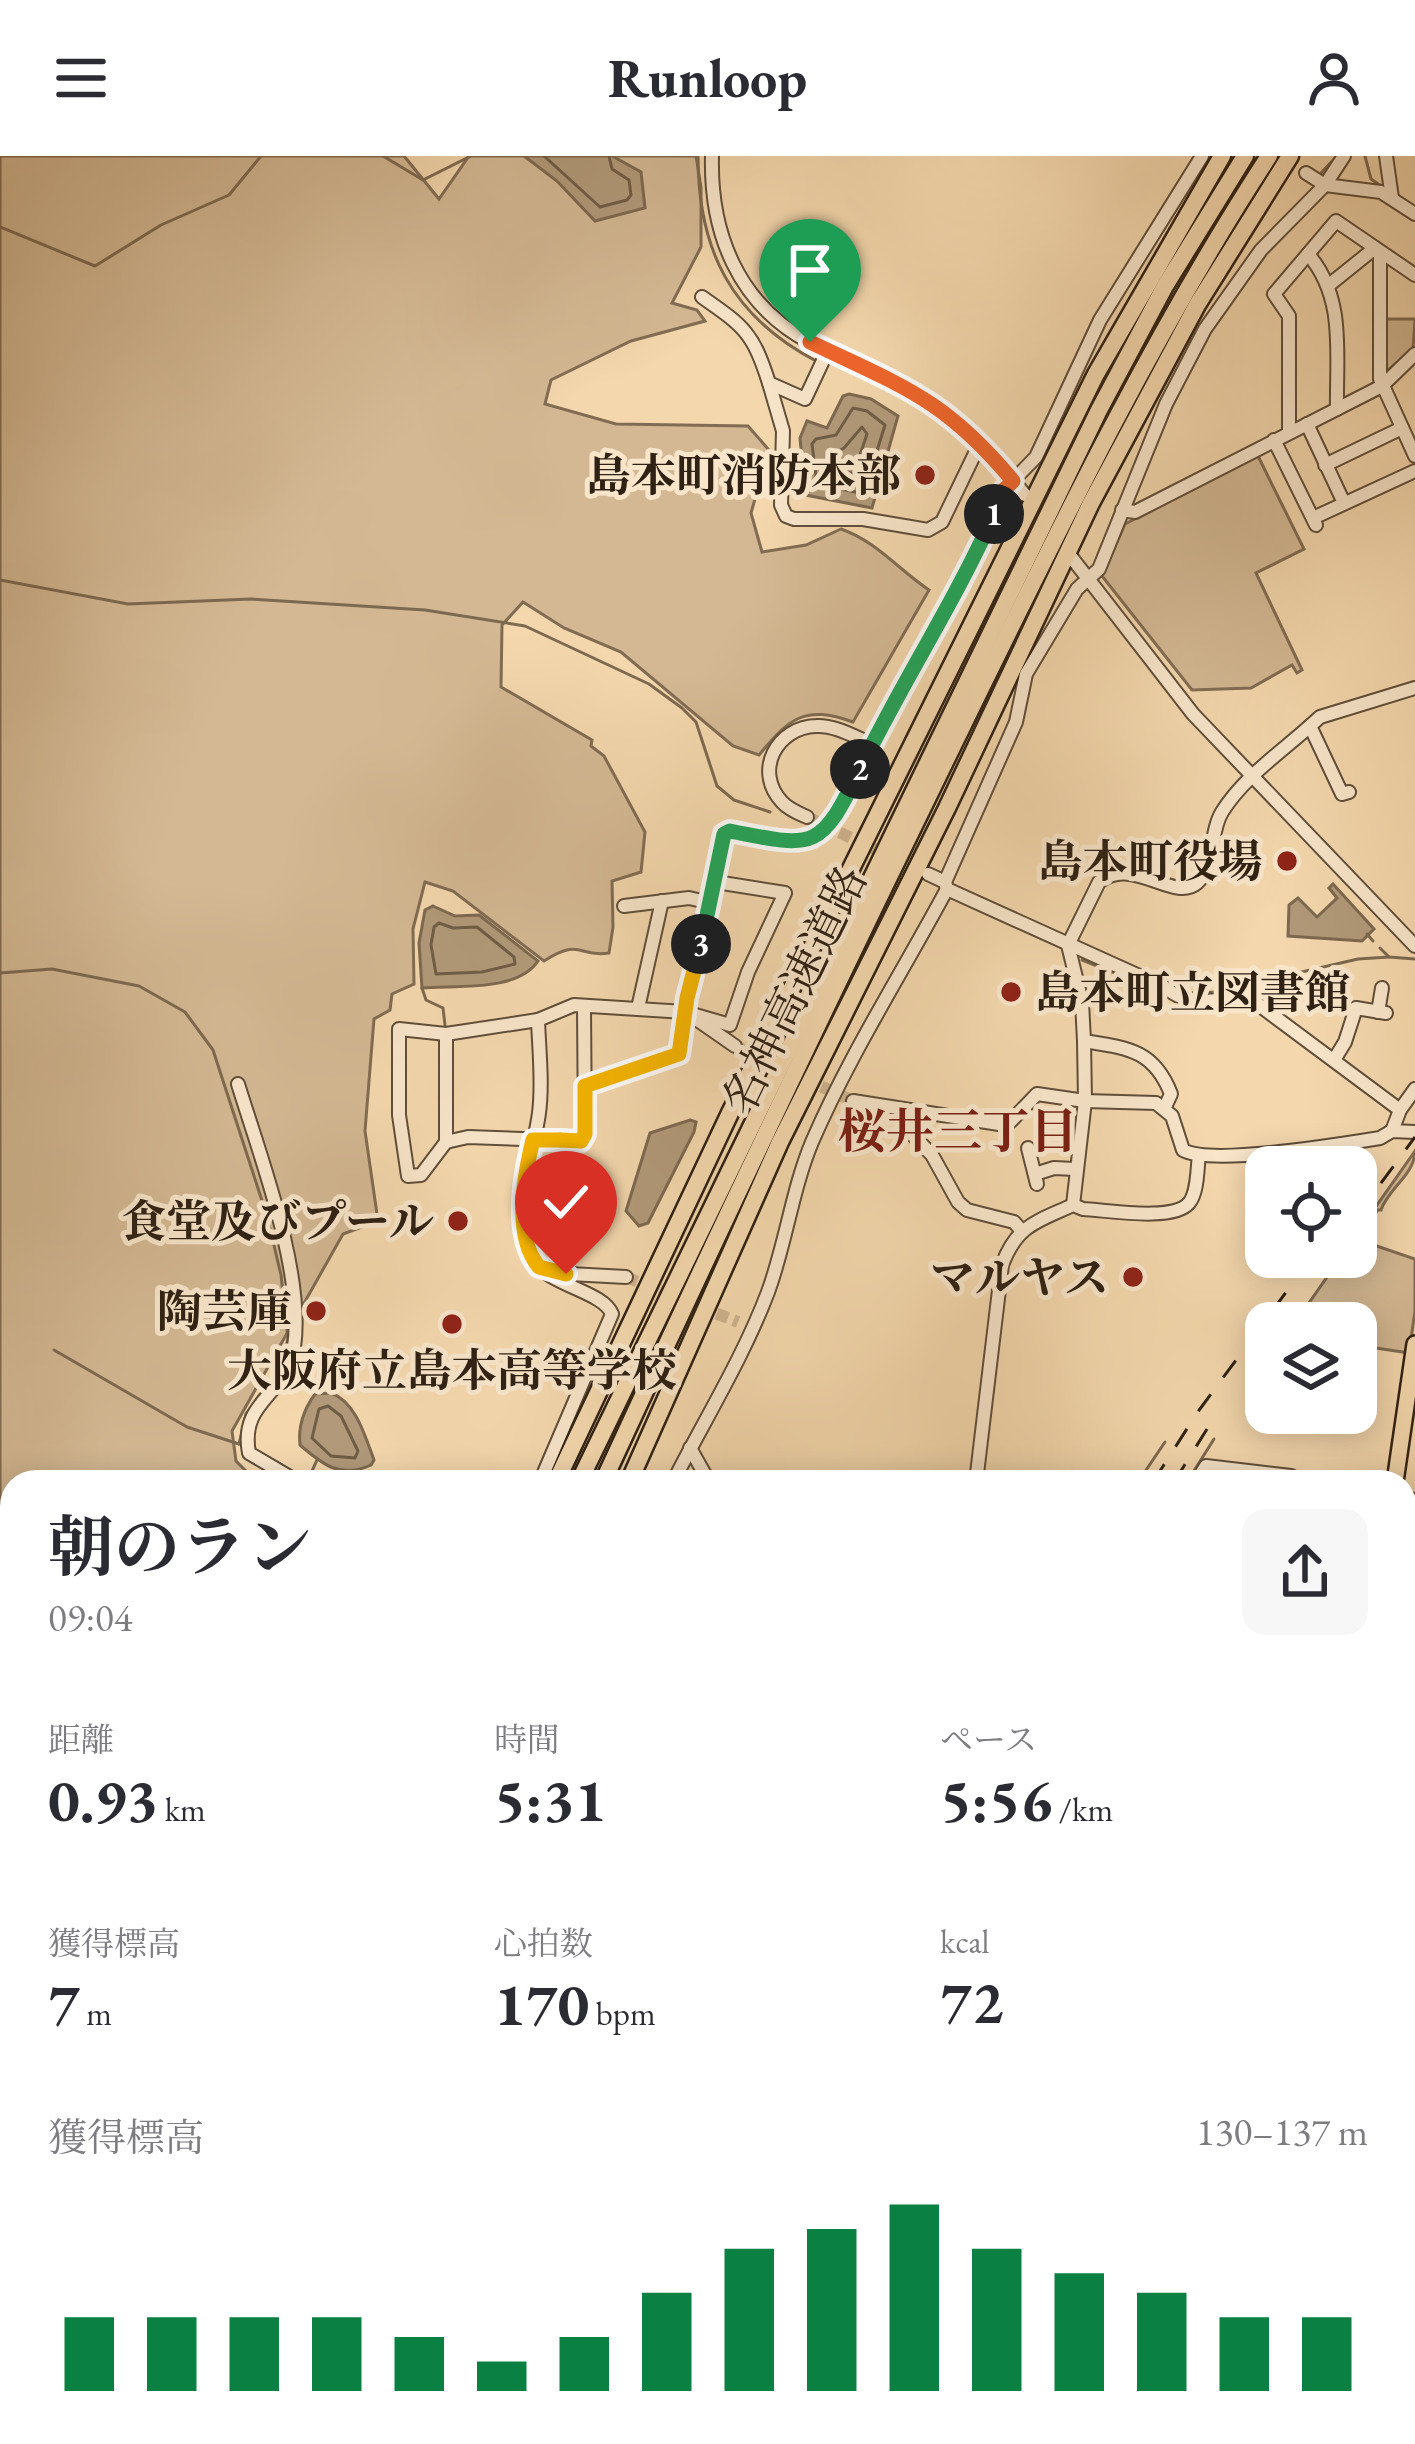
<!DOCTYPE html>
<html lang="ja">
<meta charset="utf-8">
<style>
:root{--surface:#fff;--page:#f7f7f7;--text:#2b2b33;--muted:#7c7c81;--accent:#0b8043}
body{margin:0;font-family:"EB Garamond","Noto Serif JP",serif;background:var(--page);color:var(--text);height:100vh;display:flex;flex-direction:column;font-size:45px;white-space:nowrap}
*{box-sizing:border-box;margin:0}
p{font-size:39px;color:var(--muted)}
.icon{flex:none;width:66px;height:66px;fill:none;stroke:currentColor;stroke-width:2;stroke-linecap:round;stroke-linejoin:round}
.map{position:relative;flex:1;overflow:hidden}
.details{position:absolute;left:0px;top:1314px;width:1416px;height:975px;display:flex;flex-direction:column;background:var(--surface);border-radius:36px 36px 0 0;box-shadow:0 6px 30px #0003}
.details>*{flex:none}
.fabs{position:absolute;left:1245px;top:990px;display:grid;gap:24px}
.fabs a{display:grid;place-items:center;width:132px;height:132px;border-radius:24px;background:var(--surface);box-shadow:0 6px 30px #0003;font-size:60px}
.pin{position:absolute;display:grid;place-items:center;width:102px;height:102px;color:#fff;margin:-123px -51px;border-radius:50% 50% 50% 0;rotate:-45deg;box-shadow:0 0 12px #0007}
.pin .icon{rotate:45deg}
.km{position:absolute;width:60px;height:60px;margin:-30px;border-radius:50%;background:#222;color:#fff;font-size:33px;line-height:60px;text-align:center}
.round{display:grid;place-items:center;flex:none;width:126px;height:126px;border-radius:24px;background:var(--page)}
.headline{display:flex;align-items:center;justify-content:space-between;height:204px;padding:0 48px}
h1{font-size:66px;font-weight:700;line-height:90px}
.figures{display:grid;grid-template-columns:repeat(3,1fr);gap:18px;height:204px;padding:12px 48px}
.figures div{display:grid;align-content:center}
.figures b{font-size:60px;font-weight:700}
.figures small{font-size:33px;font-weight:400}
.figures p{font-size:33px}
.chart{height:336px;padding:24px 48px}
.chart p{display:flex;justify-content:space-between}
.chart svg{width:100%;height:216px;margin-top:12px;stroke:var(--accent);stroke-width:6}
header{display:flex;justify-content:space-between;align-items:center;height:156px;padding:0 48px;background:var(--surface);font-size:54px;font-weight:700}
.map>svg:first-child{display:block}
.green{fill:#d3b893;stroke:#816c53;stroke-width:3}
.water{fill:#b19979;stroke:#7d6950;stroke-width:3}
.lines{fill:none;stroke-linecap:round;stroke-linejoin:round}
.shore{stroke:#705d46;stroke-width:3}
.stream{stroke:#7d6950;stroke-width:3}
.river{stroke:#b19979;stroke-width:18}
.minor-tunnel{stroke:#cdb38e;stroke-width:12;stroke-dasharray:12 6;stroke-linecap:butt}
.highway-tunnel{stroke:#cdb38e;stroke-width:16;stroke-dasharray:16 8;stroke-linecap:butt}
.minor-casing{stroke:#604e3a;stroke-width:16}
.major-casing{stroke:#2f2113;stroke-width:20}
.highway-casing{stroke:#2f2113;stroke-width:21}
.minor{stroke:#f8e5ca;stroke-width:12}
.major{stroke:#f4d7ad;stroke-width:15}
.highway{stroke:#f4d7ad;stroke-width:16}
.rail{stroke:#2f2113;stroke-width:3;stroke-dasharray:21 21;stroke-linecap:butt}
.split-1-casing{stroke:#fff;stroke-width:24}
.split-2-casing{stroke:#fff;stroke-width:24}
.split-3-casing{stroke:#fff;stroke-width:24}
.split-4-casing{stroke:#fff;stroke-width:24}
.split-5-casing{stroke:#fff;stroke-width:24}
.split-1{stroke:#f0652b;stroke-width:15}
.split-2{stroke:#22a559;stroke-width:15}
.split-3{stroke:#22a559;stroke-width:15}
.split-4{stroke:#f5b400;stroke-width:15}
.split-5{stroke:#f5b400;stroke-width:15}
.poi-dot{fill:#8f2418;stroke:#f8e5ca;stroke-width:4.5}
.labels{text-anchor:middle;stroke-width:10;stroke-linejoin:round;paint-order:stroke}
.poi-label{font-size:45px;font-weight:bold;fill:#2f2113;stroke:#f8e5ca;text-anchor:end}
.street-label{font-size:45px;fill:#2f2113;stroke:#f8e5ca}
.neighbourhood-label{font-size:48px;font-weight:bold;fill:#7a1f14;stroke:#f8e5ca}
</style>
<header><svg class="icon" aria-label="menu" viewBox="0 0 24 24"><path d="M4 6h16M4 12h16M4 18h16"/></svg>Runloop<svg class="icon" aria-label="person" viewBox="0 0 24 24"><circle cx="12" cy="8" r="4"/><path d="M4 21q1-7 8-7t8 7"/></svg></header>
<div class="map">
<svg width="1415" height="2288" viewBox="0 0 1415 2288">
<rect width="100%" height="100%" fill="#f4d7ad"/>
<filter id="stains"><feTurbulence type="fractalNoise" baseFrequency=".00167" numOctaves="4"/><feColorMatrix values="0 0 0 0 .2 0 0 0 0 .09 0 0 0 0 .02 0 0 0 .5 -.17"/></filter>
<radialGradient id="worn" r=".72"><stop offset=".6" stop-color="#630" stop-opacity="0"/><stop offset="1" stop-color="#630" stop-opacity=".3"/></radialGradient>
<g class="green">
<path d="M0 0H404L439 43 469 0H696L701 31V91L672 147 697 154 705 165 631 185 551 224 545 248 616 268 748 270 769 294 751 357 762 396 806 389 841 373C876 385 899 414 929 434L853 566C804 548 789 563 759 599L733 590 621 496 564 472 523 446 502 469 501 531 592 584 591 590 604 600 645 676 641 716 612 725 613 771 609 797C578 802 582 781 544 805L453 735 425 726 413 773 414 828 392 838 390 854 374 863 365 975 378 1065 343 1078 232 1275 236 1305 257 1326H12V2277H312L305 2288H0Z"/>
<path d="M1383 163H1415L1413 193 1385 217Z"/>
<path d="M1258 300 1304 393 1256 417 1302 514 1297 517 1292 509 1251 532 1192 534 1102 420 1125 368Z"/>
<path d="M1415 995C1415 1018 1388 1033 1381 1054H1377L1365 1086 1415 1103V1155L1409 1197 1356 1189V1167H1295L1341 1101H1356V1079Z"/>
</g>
<g class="water">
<path d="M524 0H612L641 16 645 52 595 65 557 25Z"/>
<path d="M849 238 871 243 898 260 872 352 805 339 800 282 807 265 827 272 843 240Z"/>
<path d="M1333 728 1374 773 1362 785 1288 780 1289 749 1298 742 1317 761 1337 742 1329 732Z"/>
<path d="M433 750 455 760 479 759 538 805C518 836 456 829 422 832L419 787 425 754Z"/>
<path d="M690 964 696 966 694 976 648 1067 639 1070 626 1055 650 977Z"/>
<path d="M331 1237C356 1246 365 1280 374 1304L371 1309C341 1323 323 1309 300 1289 298 1271 304 1253 315 1238Z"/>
</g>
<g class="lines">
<g class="shore">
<path d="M544 0 600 51 627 44 631 39 629 24 612 13 609 0"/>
<path d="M853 252 867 255 885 269 865 333 860 337 817 328 812 288 816 283 836 279Z"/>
<path d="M862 271 867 278 854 317 832 316 830 300 844 292Z"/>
<path d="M439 767 453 772 477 771 514 801 515 808 482 816 436 818 431 789 434 771Z"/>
<path d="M328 1250 341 1260 358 1295 355 1302 331 1300 312 1282 319 1253Z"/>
</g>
<g class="stream">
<path d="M383 0 423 24 471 0"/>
<path d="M698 0C698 94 731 160 816 205"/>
<path d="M1365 0 1371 23 1384 32"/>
<path d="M1320 18 1337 0"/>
<path d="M0 71 95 110 161 69 229 39 261 0"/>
<path d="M0 424 128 448 251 443 425 454 525 470 649 528 682 552 696 566 717 630 734 644 770 656"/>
<path d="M1367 778 1373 785"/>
<path d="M1380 792 1389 801 1415 803"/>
<path d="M1082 804 1153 832"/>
<path d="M0 817 52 813 139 830 185 856 213 894 267 1060 281 1119 288 1183 279 1215 246 1258 239 1288"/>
<path d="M422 832 426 844 443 852 445 869"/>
<path d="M1186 837 1214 836 1358 803 1389 801"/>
<path d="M54 1194 187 1271 239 1288"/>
<path d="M259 1296 282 1309"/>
<path d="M307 1326 317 1304"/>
<path d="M1138 1326 1165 1286"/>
<path d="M1187 1326 1214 1283"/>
<path d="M0 1794 12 1797"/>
<path d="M0 2133 12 2132"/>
<path d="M0 2244 12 2232"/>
<path d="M558 2277 595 2287"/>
<path d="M623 2277 655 2288"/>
<path d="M1216 2277 1219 2288"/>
<path d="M458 2288 461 2277"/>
<path d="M715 2288 748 2277"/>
</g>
<path class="river" d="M1089 2277 1093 2288"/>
<g class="minor-tunnel">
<path d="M807 661 887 699"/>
<path d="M735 890 787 914"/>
<path d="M805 923 853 945"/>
<path d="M626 1121 675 1141"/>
<path d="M700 1151 738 1166"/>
</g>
<g class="highway-tunnel">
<path d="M46 2288 52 2277"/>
<path d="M96 2288 102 2277"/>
<path d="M161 2288 167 2277"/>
</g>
<g class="minor-casing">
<g id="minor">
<path d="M712 0C710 77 738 148 809 186 842 203 879 213 910 232 956 260 992 297 1025 339"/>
<path d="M1386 0 1392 42"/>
<path d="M1306 17 1325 29 1381 36 1415 58"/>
<path d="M1380 96V223L1415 300"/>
<path d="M1308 98C1346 142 1336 198 1337 253"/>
<path d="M1329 129 1375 92"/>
<path d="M702 141C745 171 753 177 769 227L805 243 828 194"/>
<path d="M769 227 783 275 781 349 786 360 794 363H863L928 374 942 366 980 287"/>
<path d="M1307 268 1344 347"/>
<path d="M1289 276V160L1274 138 1336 65 1415 119"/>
<path d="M1274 284 1316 369"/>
<path d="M1325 309 1402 272"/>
<path d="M1122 354 1135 356 1382 230 1415 198"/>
<path d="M1313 362 1415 315"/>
<path d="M1072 402 1193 558 1415 790"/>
<path d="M1310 570 1342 638 1349 636"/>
<path d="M807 661C798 657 788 653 782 646 753 615 777 571 816 570 835 569 855 581 872 588"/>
<path d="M928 718 945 726 947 733 1166 832C1198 859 1223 833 1259 849L1400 954"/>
<path d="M945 726 1016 566 1026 518 1077 433 1099 413 1166 248 1205 173 1261 94 1325 29 1344 0"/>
<path d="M624 750 689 742 711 747"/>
<path d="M638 852 662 745"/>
<path d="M686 856 735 890"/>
<path d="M1378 856 1382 832"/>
<path d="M446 878V986L468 981 581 985 585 978 584 852"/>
<path d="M1084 885C1128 892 1154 894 1171 938L1165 951"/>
<path d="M1334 904 1345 886 1356 852 1386 857"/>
<path d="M238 928C260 1000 305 1118 294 1191 287 1240 239 1244 249 1297L298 1326"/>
<path d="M585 930 679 898 687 842 724 678 730 675C769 683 809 698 836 661L906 519 963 427 1004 334 1036 301 1100 164 1202 0"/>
<path d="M853 945 999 968 1010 966 1037 938 1085 945 1156 947 1172 960 1183 994C1211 1010 1343 988 1380 982L1392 975 1415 976"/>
<path d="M904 956 905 971 932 999 958 1046 967 1054 1014 1066 1021 1074"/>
<path d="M1392 975 1400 954 1415 933"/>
<path d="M446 986 421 1019 408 1020 399 959V873L446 878 538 864"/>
<path d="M1028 992 1037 1028"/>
<path d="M1035 1018 1054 1012 1075 1013"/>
<path d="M1073 1049 1085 945 1084 885 1082 846 1068 789 1099 726C1133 699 1174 747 1197 727 1214 712 1210 675 1222 656 1243 622 1281 596 1310 570L1320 561 1415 532"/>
<path d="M551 1117 626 1121"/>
<path d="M540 1326 612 1158C603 1135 549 1130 532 1103 509 1067 534 996 539 957 543 927 539 894 538 864L574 849 685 856 730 869 748 816 785 737 716 726"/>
<path d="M673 1326C705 1263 743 1202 768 1136 786 1087 792 1034 812 986 850 898 902 817 947 733"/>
<path d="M686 1326 708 1324 690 1292"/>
<path d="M976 1326 1002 1109C1017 1069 1036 1066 1073 1049L1083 1053C1107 1054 1173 1066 1189 1047 1198 1036 1197 1013 1199 999"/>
<path d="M1196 1326 1206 1310 1291 1320 1292 1326"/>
<path d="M1404 1342 1415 1344"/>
<path d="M1404 1425 1415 1427"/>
<path d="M1404 1473 1415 1475"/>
<path d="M1404 1532 1415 1534"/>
<path d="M1404 1599 1406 1582 1415 1563"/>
<path d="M1404 1606V1627"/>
<path d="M1404 1735 1415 1738"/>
<path d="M1404 1844 1415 1845"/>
<path d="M1404 1870 1415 1872"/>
<path d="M1405 1971 1414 1904"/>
<path d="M1404 2007 1415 2010"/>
<path d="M1404 2080 1415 2083"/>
<path d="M1404 2126 1415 2130"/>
<path d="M1404 2176 1415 2163"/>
<path d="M1404 2224 1415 2212"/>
<path d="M598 2277 602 2288"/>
<path d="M1078 2277 1083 2288"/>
<path d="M1097 2277 1101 2288"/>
<path d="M1209 2277 1213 2288"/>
<path d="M1222 2277 1226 2288"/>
<path d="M1241 2277 1299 2285"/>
<path d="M1318 2277 1330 2288"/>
<path d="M774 2288 791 2279 812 2288"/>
<path d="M860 2288 864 2277"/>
<path d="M901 2288 905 2277"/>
<path d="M940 2288 944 2277"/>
<path d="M1144 2288 1145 2277"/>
<path d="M1348 2288 1358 2277"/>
</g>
</g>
<g class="major-casing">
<g id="major">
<path d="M1395 1326 1415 1188"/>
<path d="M760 2288 772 2277"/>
</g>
</g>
<g class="highway-casing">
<g id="highway">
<path d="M556 1326 730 957 1096 218 1222 0"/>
<path d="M579 1326 1099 254 1165 130 1245 0"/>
<path d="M603 1326C720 1072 840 820 963 569 1058 375 1151 181 1269 0"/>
<path d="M629 1326 780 986 947 652 1091 347 1197 149 1290 0"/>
<path d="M4 2170 12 2158"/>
</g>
</g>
<use href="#minor" class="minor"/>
<use href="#major" class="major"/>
<use href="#highway" class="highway"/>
<g class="rail">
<path d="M1356 1061 1415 981"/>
<path d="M1153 1326 1197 1257 1312 1101"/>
<path d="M1174 1326 1207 1273"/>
<path d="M1404 2250 1415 2238"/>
<path d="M725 2288 730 2277"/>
<path d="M1371 2288 1380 2277"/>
<path d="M1398 2288 1415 2268"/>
</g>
</g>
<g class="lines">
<g class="split-1-casing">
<path id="split-1" d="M810 186C902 230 945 243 1013 325L1004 334 994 358"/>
</g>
<g class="split-2-casing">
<path id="split-2" d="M860 613C902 526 955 446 994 358"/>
</g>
<g class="split-3-casing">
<path id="split-3" d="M701 788 724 678 730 675C817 693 821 693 860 613"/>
</g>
<g class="split-4-casing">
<path id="split-4" d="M560 984 581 985 585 978V930L679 898 687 842 701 788"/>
</g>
<g class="split-5-casing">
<path id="split-5" d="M560 984H533C524 1020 513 1080 539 1111L566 1118"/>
</g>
<use href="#split-1" class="split-1"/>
<use href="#split-2" class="split-2"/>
<use href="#split-3" class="split-3"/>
<use href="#split-4" class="split-4"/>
<use href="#split-5" class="split-5"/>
</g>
<g class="poi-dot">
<circle cx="925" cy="319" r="12"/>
<circle cx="1287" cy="705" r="12"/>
<circle cx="1011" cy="836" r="12"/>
<circle cx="458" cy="1065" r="12"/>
<circle cx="1133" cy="1121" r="12"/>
<circle cx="316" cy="1155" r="12"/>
<circle cx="452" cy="1168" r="12"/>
</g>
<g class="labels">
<g class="poi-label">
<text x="901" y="335">島本町消防本部</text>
<text x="1263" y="721">島本町役場</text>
<text x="1035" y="852" text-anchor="start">島本町立図書館</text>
<text x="434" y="1081">食堂及びプール</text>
<text x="1109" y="1137">マルヤス</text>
<text x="292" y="1171">陶芸庫</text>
<text x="452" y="1230" text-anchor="middle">大阪府立島本高等学校</text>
</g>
<g class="street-label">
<text transform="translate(794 834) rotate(-64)" y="16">名神高速道路</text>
</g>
<g class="neighbourhood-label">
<text x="958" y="992">桜井三丁目</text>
</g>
</g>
<rect width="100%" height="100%" filter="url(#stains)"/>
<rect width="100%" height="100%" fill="url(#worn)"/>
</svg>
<div class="fabs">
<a><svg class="icon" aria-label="locate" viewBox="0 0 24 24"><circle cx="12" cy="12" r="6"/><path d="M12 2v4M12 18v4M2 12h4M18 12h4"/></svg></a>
<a><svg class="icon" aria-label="layers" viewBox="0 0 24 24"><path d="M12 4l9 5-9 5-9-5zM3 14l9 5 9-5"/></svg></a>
</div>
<div class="pin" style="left:810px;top:186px;background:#1e9e55"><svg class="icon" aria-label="arrive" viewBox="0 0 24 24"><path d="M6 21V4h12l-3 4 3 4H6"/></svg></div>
<div class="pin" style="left:566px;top:1118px;background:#d93025"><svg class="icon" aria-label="check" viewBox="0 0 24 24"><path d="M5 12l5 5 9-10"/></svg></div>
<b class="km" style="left:994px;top:358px">1</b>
<b class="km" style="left:860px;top:613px">2</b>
<b class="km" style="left:701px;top:788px">3</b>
<section class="details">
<div class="headline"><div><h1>朝のラン</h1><p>09:04</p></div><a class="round"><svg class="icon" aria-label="share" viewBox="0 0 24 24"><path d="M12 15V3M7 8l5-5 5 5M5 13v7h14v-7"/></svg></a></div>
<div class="figures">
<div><p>距離</p><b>0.93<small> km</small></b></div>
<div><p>時間</p><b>5:31</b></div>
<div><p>ペース</p><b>5:56<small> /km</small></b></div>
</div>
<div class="figures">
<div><p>獲得標高</p><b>7<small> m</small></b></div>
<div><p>心拍数</p><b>170<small> bpm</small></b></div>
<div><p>kcal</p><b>72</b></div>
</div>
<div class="chart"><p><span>獲得標高</span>130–137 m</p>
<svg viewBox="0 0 160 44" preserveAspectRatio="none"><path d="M5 44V29M15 44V29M25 44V29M35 44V29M45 44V33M55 44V38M65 44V33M75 44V24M85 44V15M95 44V11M105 44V6M115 44V15M125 44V20M135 44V24M145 44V29M155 44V29"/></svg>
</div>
</section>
</div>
